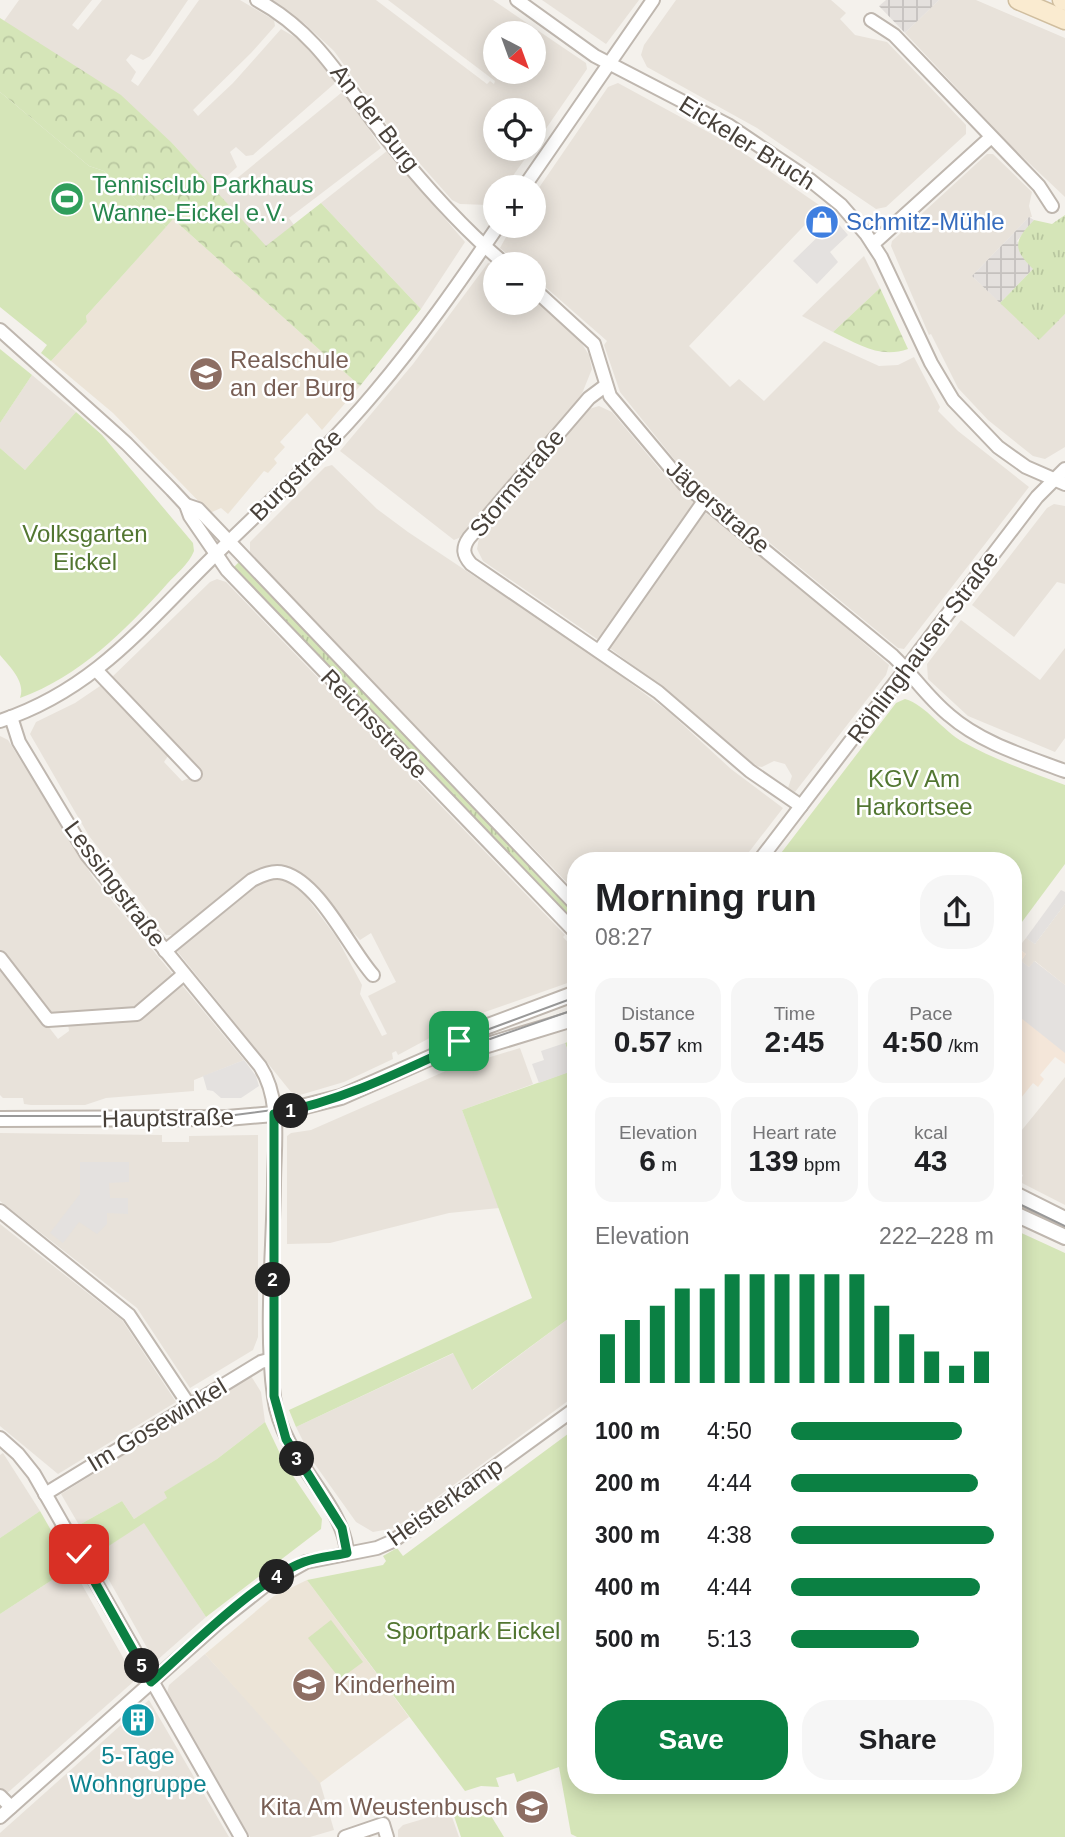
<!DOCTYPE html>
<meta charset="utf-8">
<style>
:root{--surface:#fff;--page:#f6f6f6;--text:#202124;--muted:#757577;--accent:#0b8043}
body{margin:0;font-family:Helvetica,sans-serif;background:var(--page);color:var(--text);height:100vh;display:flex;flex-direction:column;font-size:26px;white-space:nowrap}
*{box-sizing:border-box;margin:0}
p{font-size:23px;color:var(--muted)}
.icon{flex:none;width:38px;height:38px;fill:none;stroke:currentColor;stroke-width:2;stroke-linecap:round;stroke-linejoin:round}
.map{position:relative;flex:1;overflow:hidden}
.drawer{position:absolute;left:567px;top:852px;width:455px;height:942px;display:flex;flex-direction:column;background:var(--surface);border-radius:28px;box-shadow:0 4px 18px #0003}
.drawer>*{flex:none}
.needle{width:46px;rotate:139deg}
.controls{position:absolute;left:483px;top:21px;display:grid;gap:14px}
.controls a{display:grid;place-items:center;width:63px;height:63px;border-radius:50%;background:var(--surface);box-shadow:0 4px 18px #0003;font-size:35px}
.pin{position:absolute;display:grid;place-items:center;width:60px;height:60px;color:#fff;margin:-30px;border-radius:14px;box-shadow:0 4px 10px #0006}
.km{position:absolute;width:35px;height:35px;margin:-18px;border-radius:50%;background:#222;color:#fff;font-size:19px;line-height:35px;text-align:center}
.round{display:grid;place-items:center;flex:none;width:74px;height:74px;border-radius:28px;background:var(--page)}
.headline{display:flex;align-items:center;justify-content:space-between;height:119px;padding:0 28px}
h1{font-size:38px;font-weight:700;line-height:52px}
.metrics{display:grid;grid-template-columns:repeat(3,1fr);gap:10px;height:119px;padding:7px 28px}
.metrics div{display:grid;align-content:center;border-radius:18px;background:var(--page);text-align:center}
.metrics b{font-size:30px;font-weight:700}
.metrics small{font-size:19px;font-weight:400}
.metrics p{font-size:19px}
.chart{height:196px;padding:14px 28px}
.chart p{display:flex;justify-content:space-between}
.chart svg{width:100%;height:126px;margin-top:7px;stroke:var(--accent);stroke-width:6}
.cta{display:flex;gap:14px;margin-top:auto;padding:14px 28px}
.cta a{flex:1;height:80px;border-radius:28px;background:var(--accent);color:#fff;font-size:28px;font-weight:700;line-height:80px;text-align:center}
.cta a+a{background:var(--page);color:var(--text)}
ul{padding:0 28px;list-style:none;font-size:23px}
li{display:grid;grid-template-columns:112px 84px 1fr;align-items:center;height:52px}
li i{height:18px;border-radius:9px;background:var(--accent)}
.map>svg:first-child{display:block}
.residential{fill:#e8e2da;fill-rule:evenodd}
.commercial{fill:#f4e6d9}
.industrial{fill:url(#industrial-grid)}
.education{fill:#ece4d7}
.grass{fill:url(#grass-tufts)}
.forest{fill:url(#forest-crowns)}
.green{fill:#d5e5b8}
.parking{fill:#e4e1df}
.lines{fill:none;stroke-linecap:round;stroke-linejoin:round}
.minor-casing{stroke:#bfb7af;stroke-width:16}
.tertiary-casing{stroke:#bfb7af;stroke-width:18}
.secondary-casing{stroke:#d0be9f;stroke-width:21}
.minor{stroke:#fff;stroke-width:12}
.tertiary{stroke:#fff;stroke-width:14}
.secondary{stroke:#faebd0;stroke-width:18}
.tram{stroke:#999;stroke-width:2}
.route-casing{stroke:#fff;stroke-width:14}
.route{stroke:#0b8043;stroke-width:9}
.labels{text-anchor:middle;stroke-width:5;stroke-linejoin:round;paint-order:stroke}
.street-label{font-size:24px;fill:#48413a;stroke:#fff}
.leisure-label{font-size:24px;fill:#27864d;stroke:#fff;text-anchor:start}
.shop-label{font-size:24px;fill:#366cbe;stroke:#fff;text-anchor:start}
.education-label{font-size:24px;fill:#785e54;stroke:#fff;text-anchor:start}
.park-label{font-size:24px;fill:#527631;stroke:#fff}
.culture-label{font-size:24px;fill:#0d838f;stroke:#fff}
</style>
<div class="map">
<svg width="1065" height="1837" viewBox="0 0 1065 1837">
<defs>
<pattern id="industrial-grid" width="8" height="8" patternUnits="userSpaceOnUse" patternTransform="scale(1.75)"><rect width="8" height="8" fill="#e4e0dd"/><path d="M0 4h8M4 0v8" fill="none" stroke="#c5c1be"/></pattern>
<pattern id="grass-tufts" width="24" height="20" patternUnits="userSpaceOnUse" patternTransform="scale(1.75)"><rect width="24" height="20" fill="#d5e5b8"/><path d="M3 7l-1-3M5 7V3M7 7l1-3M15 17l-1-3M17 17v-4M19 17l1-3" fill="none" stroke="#b8c69f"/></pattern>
<pattern id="forest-crowns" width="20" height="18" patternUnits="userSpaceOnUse" patternTransform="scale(1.75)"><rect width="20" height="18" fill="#d5e5b8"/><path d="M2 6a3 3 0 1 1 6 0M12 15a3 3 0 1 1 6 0" fill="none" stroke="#b8c69f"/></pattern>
</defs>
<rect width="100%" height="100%" fill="#f4f1ec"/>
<g class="residential">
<path d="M19 0H92L72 25 78 30 102 0H188L150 56 143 60 131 54 126 60 136 72 131 81 138 86 199 0H240L274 20 275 26 251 53 193 110 198 116 233 83 281 29 300 40 334 78V84L253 155 246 156 236 147 230 152 237 167 225 178 230 184 341 93 351 101 381 148 289 218 294 225 266 247 173 144 4 21Z"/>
<path d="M272 0H376L487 84 490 81 494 84 495 81 388 0H493L586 63 587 69 534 146V110H495V149H532L505 187H495V201L489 205 460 204 452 200 393 133 334 51 305 24ZM495 33H534V72H495Z"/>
<path d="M542 0H639L606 44Z"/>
<path d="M676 0H831L846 13 840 19 855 35 887 42 966 125V134L886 207 876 209 757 128 647 67 641 55 644 45Z"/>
<path d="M939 0H976L1065 38V197L1012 147 905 33Z"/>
<path d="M618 83 732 145 822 207 689 346 730 387 739 379 764 401 824 341 879 366 898 365 914 357 940 407 938 411 958 431 1029 487 904 649 898 648 686 474 620 392 604 345 607 341 534 277V264H519L500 248 512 226H534V195L608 87Z"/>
<path d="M387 151 465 242 421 309 321 203Z"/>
<path d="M987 154H993L1032 192 1029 206 1032 217H1029L972 276 1039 339 1065 314V447L1045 459 1033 456 988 420 958 388 931 334 929 335 891 246 892 241Z"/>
<path d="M864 256 880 288 833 332 802 316Z"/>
<path d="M488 263 495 265V303H534V299L577 336 589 355 592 369 581 396 461 537 454 540 340 451 413 364Z"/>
<path d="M32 375 76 412 25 470 0 448V423Z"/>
<path d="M599 406 612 412 668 479 695 504 600 641 483 561 477 549 479 538 589 409Z"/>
<path d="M332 465 377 509 408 532 597 658 669 712 731 769 783 808 742 861H576V892L250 554V542L325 467Z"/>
<path d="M1054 504 1065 506V584L1057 582 1014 637 972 605 1047 508Z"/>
<path d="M702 510 782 572 889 665 886 675 795 792 788 788 792 776 785 764 774 761 762 767 755 766 680 701 607 646Z"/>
<path d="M217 579 226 582 565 935 563 937 576 951V980L465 1019 398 1055 396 1051 392 1053 393 1059 344 1082 300 1095 291 1092 177 951V947L252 887 266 879 282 878 304 894 337 938 362 985 360 994 382 1036 387 1034 368 996 396 982 371 933 360 940 303 877 245 878 174 935H166L89 836 30 734 36 722 75 703 103 684 170 753 164 762 182 781 201 773 110 679 210 582Z"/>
<path d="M961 620 1040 680 1065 648V738L1055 752 968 716 928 679 927 664Z"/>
<path d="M0 736 8 740 94 879 175 977 135 1009 48 1016 0 953Z"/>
<path d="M1065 904V985L1035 961 1029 967 1021 961 1026 954 1018 948 1026 938 1035 944Z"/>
<path d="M0 964 58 1039 69 1031 68 1024 139 1019 181 984 244 1060 194 1080V1091L106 1098 85 1105H31L24 1104 23 1098H3L0 1095Z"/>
<path d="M520 1048 533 1084 462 1110 499 1208 449 1213 330 1243 287 1244V1136L291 1133 311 1130 448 1070Z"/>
<path d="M1065 1077V1205L1020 1182 1023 1175 1013 1170V1141Z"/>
<path d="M0 1133 162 1135V1142H189V1136L258 1135V1337L253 1350 190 1388 137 1308 0 1201Z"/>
<path d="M0 1224 122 1320 176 1402 58 1474 0 1426Z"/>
<path d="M576 1313V1395L395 1528 373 1532 356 1522 314 1463 296 1427 454 1353 473 1390Z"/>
<path d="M251 1376 261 1392 265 1422 217 1459 165 1492 168 1498 134 1519 122 1501 79 1525 61 1494Z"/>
<path d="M3 1453 40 1511 0 1538V1455Z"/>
<path d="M144 1522 206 1617 155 1662 95 1555Z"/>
<path d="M72 1567 134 1677 133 1682 5 1795 0 1790V1614Z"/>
<path d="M205 1654 319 1779 334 1830 310 1837H250L167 1693 169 1685Z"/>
<path d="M149 1700 229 1837H0V1833Z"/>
<path d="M450 1811 459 1837H398V1830L403 1825Z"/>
</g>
<path class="commercial" d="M1018 948 1026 954 1021 961 1029 967 1034 961 1065 985V1064L1055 1057 1040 1075 1044 1079 1038 1087 1033 1083 1013 1108V954Z"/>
<g class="industrial">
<path d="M886 0H939L905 33 879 6Z"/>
<path d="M1029 217 1034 220 1017 241 1033 269 1000 303 972 276Z"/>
</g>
<g class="education">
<path d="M173 219 360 386 322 430 307 413 280 442 285 447 274 459 277 463 268 473 264 471 228 514 221 508 210 513 113 413 51 361 87 322 86 316Z"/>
<path d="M307 1580 409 1717 320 1783 205 1654 274 1596Z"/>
</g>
<g class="grass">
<path d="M1065 215V314L1039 340 1000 303 1033 269C1012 248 1014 241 1034 220L1052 224Z"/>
<path d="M239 562 576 911V927L231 570Z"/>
</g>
<g class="forest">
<path d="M0 18 121 95 173 144 266 246 321 203 421 309 360 386 173 219 166 227 104 171 89 166 0 92Z"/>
<path d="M880 288 908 349C880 359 858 344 833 332Z"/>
</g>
<g class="green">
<path d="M0 92 89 166 104 171 166 227 86 316 87 322 51 361 41 353 47 345 0 307Z"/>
<path d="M0 349 32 375 0 423Z"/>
<path d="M76 412 102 435 193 543 194 551C189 564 176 574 167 584 126 630 79 677 20 698 26 682 10 667 0 655V448L25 470Z"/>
<path d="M905 699C926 705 943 731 963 742 995 760 1031 772 1065 785V864L1013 934V861H775L896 703Z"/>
<path d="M576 1039V1313L472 1390 453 1353 296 1427 289 1410 532 1298 462 1110 574 1070 565 1043Z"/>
<path d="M1013 1229 1065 1253V1837H577L571 1834 559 1767 517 1782 514 1773 496 1778 499 1787 481 1786 465 1791 307 1580 383 1565 386 1561 383 1556 397 1548 403 1556 576 1428V1785H1013Z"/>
<path d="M265 1422 285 1464 322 1519 321 1529 206 1617 144 1523 95 1555 79 1525 122 1501 134 1519 167 1498 164 1492 217 1459Z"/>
<path d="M40 1511 72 1567 0 1614V1538Z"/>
<path d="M331 1620 363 1662 340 1679 308 1638Z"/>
<path d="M479 1805 488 1811 504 1837H461L453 1813Z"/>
</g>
<g class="parking">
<path d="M835 220 848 235 830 252 838 262 817 284 793 261Z"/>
<path d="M1061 890 1065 892V904L1035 944 1026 938Z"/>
<path d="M1021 961 1029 967 1034 961 1065 985V1053L1021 1018 1013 1026V970Z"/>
<path d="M565 1043 575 1070 539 1083 532 1064 544 1060 541 1051Z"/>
<path d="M244 1060 256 1076 259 1086 241 1098H221L213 1091 207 1090 203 1076Z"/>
<path d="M80 1162H129V1182L109 1183 110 1198H128V1214L107 1213V1224L97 1234 79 1222 63 1243 50 1233 80 1194Z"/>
</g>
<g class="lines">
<g class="minor-casing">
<g id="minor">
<path d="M257 0C320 34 345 87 387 139 423 184 461 227 505 264"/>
<path d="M517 0 595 56 728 125 810 180 841 205 866 234 881 257 931 363 953 400 998 447 1026 467 1065 484"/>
<path d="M871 20 894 35 1039 186 1052 206"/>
<path d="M524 187 653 0"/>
<path d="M873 244 990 138"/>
<path d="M534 289 594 344 610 396 684 484 893 656C913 675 927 697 949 715 981 743 1025 756 1065 771"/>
<path d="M0 330 127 444 172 490 186 505 190 516 227 570 576 933"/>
<path d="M605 386 589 398 469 538C462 548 463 555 471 564L658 692 750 771 801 806"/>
<path d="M186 505 198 509 576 905"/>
<path d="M599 651 704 501"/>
<path d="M97 671 195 774"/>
<path d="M11 717 19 742 87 855 260 1066C282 1100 274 1146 274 1185 273 1253 265 1330 274 1397 282 1460 344 1502 347 1553"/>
<path d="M0 721C94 690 144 625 212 558 267 504 325 452 375 392 420 339 459 283 498 226"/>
<path d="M759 861 1037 497 1065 469"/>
<path d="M165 951 252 880C262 875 273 870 284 873 320 883 349 948 373 975"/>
<path d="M0 958 48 1020 137 1014 184 974"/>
<path d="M0 1211 129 1315 189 1405"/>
<path d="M0 1438 18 1454 34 1474 241 1837"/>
<path d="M45 1494 261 1362 272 1359"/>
<path d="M0 1796 11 1807"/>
<path d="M0 1817 219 1622 267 1584 306 1562 377 1548 393 1541 576 1408"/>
<path d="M345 1837 383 1824 387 1837"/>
</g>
</g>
<g class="tertiary-casing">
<g id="tertiary">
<path d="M450 1049 472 1032 576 993"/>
<path d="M0 1119 227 1118 274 1114 341 1097 450 1049 481 1047 576 1018"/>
<path d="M1013 1193 1065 1219"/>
<path d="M1013 1213 1065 1237"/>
</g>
</g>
<g class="secondary-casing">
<g id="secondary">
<path d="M1018 0 1065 20"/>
<path d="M1062 0 1065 1"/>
</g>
</g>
<use href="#minor" class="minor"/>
<use href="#tertiary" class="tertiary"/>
<use href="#secondary" class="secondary"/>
<g class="tram">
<path d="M490 1039 576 1009"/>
<path d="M0 1116H227L295 1107 353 1090 473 1035 576 997"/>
<path d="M1013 1201 1065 1226"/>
</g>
</g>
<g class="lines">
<g class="route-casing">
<path id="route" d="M79 1554 151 1682C189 1648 258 1579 304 1562 318 1557 333 1556 347 1553L342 1528 286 1439 274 1396V1114C337 1102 392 1076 450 1049L459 1041"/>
</g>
<use href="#route" class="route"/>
</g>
<defs>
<g id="stadium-disc" transform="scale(1.75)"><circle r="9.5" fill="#2e9e5b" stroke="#fff"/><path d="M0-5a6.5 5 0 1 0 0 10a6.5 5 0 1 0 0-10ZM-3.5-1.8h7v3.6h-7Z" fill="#fff"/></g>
<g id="shop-disc" transform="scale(1.75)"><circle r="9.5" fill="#3f7fe0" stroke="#fff"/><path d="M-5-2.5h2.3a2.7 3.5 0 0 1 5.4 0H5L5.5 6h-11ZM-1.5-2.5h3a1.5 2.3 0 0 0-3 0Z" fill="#fff"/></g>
<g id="school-disc" transform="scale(1.75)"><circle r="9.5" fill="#8d6e63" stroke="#fff"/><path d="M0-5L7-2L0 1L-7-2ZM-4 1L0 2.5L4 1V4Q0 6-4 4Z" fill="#fff"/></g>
<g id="building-disc" transform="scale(1.75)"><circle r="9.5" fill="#0f9aa8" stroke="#fff"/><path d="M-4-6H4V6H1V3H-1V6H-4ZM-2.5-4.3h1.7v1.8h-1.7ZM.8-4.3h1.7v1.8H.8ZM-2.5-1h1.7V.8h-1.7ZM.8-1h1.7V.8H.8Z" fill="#fff"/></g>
</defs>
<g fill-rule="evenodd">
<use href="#stadium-disc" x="67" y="199"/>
<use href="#shop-disc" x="822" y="222"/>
<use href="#school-disc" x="206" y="374"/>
<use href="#school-disc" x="309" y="1685"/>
<use href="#building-disc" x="138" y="1720"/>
<use href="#school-disc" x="532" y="1807"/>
</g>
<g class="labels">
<g class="street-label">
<text transform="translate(375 118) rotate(52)" y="8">An der Burg</text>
<text transform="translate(747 143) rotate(32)" y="8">Eickeler Bruch</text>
<text transform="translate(296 475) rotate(-45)" y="8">Burgstraße</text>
<text transform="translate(517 483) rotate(-50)" y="8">Stormstraße</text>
<text transform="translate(718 507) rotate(41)" y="8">Jägerstraße</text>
<text transform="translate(923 647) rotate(-53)" y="8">Röhlinghauser Straße</text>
<text transform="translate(374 724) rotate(46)" y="8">Reichsstraße</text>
<text transform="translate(115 884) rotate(53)" y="8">Lessingstraße</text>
<text transform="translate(168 1118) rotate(-1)" y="8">Hauptstraße</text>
<text transform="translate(157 1425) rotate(-31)" y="8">Im Gosewinkel</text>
<text transform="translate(445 1502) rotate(-35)" y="8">Heisterkamp</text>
</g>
<g class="leisure-label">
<text x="92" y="193">Tennisclub Parkhaus<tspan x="92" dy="28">Wanne-Eickel e.V.</tspan></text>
</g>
<g class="shop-label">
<text x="846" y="230">Schmitz-Mühle</text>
</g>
<g class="education-label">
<text x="230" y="368">Realschule<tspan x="230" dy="28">an der Burg</tspan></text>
<text x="334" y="1693">Kinderheim</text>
<text x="508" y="1815" text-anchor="end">Kita Am Weustenbusch</text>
</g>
<g class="park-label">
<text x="85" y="542">Volksgarten<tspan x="85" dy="28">Eickel</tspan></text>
<text x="914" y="787">KGV Am<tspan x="914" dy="28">Harkortsee</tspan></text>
<text x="473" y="1639">Sportpark Eickel</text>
</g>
<g class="culture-label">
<text x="138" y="1764">5-Tage<tspan x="138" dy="28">Wohngruppe</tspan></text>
</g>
</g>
</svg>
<div class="controls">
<a><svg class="needle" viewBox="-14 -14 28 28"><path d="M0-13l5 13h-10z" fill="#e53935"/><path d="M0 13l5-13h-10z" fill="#757577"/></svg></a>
<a><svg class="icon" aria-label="locate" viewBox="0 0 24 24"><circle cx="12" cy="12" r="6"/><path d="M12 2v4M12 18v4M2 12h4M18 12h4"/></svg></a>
<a>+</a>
<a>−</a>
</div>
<div class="pin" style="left:459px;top:1041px;background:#1e9e55"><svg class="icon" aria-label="arrive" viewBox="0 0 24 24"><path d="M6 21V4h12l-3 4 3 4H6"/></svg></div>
<div class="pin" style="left:79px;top:1554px;background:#d93025"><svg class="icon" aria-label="check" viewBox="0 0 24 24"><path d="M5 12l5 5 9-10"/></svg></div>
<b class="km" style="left:291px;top:1111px">1</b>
<b class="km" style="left:273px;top:1280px">2</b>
<b class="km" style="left:297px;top:1459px">3</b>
<b class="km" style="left:277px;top:1577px">4</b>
<b class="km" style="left:142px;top:1666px">5</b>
<section class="drawer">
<div class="headline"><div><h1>Morning run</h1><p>08:27</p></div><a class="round"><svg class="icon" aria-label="share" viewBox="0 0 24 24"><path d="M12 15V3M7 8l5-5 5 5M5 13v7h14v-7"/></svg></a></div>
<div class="metrics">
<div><p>Distance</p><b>0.57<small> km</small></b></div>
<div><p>Time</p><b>2:45</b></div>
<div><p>Pace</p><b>4:50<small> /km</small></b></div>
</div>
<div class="metrics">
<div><p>Elevation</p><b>6<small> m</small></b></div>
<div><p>Heart rate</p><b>139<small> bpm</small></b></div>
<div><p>kcal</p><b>43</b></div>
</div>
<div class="chart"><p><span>Elevation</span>222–228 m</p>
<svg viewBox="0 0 160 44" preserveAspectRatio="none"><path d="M5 44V27M15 44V22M25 44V17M35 44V11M45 44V11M55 44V6M65 44V6M75 44V6M85 44V6M95 44V6M105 44V6M115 44V17M125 44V27M135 44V33M145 44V38M155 44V33"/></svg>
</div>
<ul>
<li><b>100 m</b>4:50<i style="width:84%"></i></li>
<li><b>200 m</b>4:44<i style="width:92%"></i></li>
<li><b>300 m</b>4:38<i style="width:100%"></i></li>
<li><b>400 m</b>4:44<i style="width:93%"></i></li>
<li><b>500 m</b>5:13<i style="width:63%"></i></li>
</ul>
<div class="cta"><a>Save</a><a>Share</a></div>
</section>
</div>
